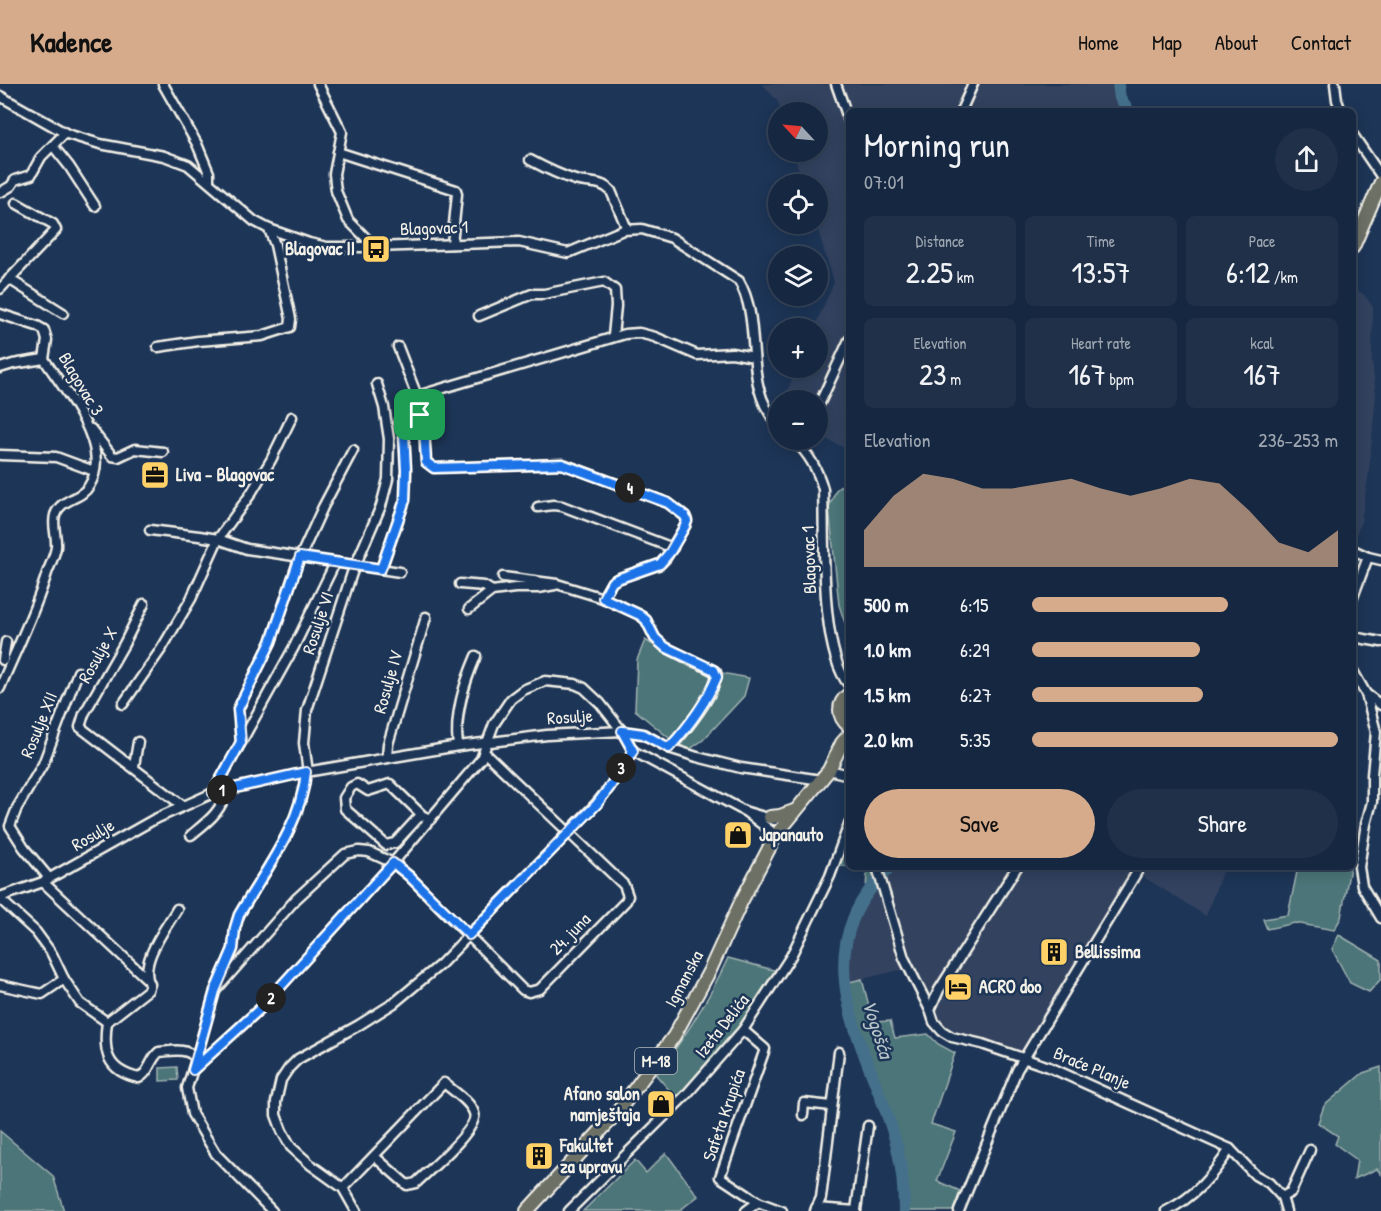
<!DOCTYPE html>
<meta charset="utf-8">
<style>
:root{--surface:#162841;--page:#1f3048;--text:#f1f3f6;--muted:#9ea6b1;--line:#35445a;--accent:#d6ab8b}
body{margin:0;font-family:"Patrick Hand",sans-serif;background:var(--page);color:var(--text);height:100vh;display:flex;flex-direction:column;font-size:22px;white-space:nowrap}
*{box-sizing:border-box;margin:0}
p{font-size:20px;color:var(--muted)}
.icon{flex:none;width:33px;height:33px;fill:none;stroke:currentColor;stroke-width:2;stroke-linecap:round;stroke-linejoin:round}
.map{position:relative;flex:1;overflow:hidden}
.details{position:absolute;left:846px;top:24px;width:510px;height:762px;display:flex;flex-direction:column;background:var(--surface);border-radius:9px;box-shadow:0 3px 15px #0003,0 0 0 2px var(--line)}
.details>*{flex:none}
.needle{width:39px;rotate:296deg}
.fabs{position:absolute;left:768px;top:18px;display:grid;gap:12px}
.fabs a{display:grid;place-items:center;width:60px;height:60px;border-radius:50%;background:var(--surface);box-shadow:0 3px 15px #0003,0 0 0 2px var(--line);font-size:30px}
.pin{position:absolute;display:grid;place-items:center;width:51px;height:51px;color:#fff;margin:-26px;border-radius:12px;box-shadow:0 3px 9px #0006}
.km{position:absolute;width:30px;height:30px;margin:-15px;border-radius:50%;background:#222;color:#fff;font-size:16px;line-height:30px;text-align:center}
.round{display:grid;place-items:center;flex:none;width:63px;height:63px;border-radius:32px;background:var(--page)}
.summary{display:flex;align-items:center;justify-content:space-between;height:102px;padding:0 18px}
h1{font-size:33px;font-weight:600;line-height:45px}
.metrics{display:grid;grid-template-columns:repeat(3,1fr);gap:9px;height:102px;padding:6px 18px}
.metrics div{display:grid;align-content:center;border-radius:9px;background:var(--page);text-align:center}
.metrics b{font-size:30px;font-weight:600}
.metrics small{font-size:16px;font-weight:400}
.metrics p{font-size:16px}
.chart{height:168px;padding:12px 18px}
.chart p{display:flex;justify-content:space-between}
.chart svg{width:100%;height:108px;margin-top:6px;fill:var(--accent);opacity:.7}
.button{display:flex;gap:12px;margin-top:auto;padding:12px 18px}
.button a{flex:1;height:69px;border-radius:36px;background:var(--accent);color:#111;font-size:24px;font-weight:600;line-height:69px;text-align:center}
.button a+a{background:var(--page);color:var(--text)}
ul{padding:0 18px;list-style:none;font-size:20px}
li{display:grid;grid-template-columns:96px 72px 1fr;align-items:center;height:45px}
li i{height:15px;border-radius:8px;background:var(--accent)}
header{display:flex;align-items:center;gap:36px;box-sizing:border-box;height:84px;padding:0 30px;background:var(--accent);color:#111}
header strong{font-size:28px}
nav{display:flex;gap:33px;margin-inline-start:auto;font-size:21px}
.map>svg:first-child{display:block}
.built{fill:#32435e}
.green{fill:#4c7478;stroke:#a0b2b0;stroke-width:1.5}
.lines{fill:none;stroke-linecap:round;stroke-linejoin:round}
.river{stroke:#456f8c;stroke-width:12}
.street-casing{stroke:#f4f1e8;stroke-width:13}
.primary-casing{stroke:#f4f1e8;stroke-width:16}
.street{stroke:#1d3557;stroke-width:8}
.primary{stroke:#6c7065;stroke-width:12}
.route-casing{stroke:#fff;stroke-width:12}
.route{stroke:#1a73e8;stroke-width:8}
.labels{text-anchor:middle;stroke-width:5;stroke-linejoin:round;paint-order:stroke}
.shield{fill:#1d3557;stroke:#b4b9bc;stroke-width:1.5}
.shield-label{font-size:16px;font-weight:bold;fill:#f4f1e8}
.street-label{font-size:18px;fill:#f4f1e8;stroke:#1d3557}
.poi-label{font-size:18px;font-weight:bold;fill:#f4f1e8;stroke:#1d3557;text-anchor:start}
.water-label{font-size:20px;font-style:italic;fill:#b7c4c8;stroke:#1d3557}
</style>
<header>
<strong>Kadence</strong>
<nav><a>Home</a><a>Map</a><a>About</a><a>Contact</a></nav>
</header>
<div class="map">
<svg width="1381" height="1127" viewBox="0 0 1381 1127">
<rect width="100%" height="100%" fill="#1d3557"/>
<filter id="ink" filterUnits="userSpaceOnUse"><feTurbulence type="fractalNoise" baseFrequency=".0167" numOctaves="2"/><feDisplacementMap in="SourceGraphic" scale="12" xChannelSelector="R" yChannelSelector="G"/><feConvolveMatrix kernelMatrix="1 2 1 2 8 2 1 2 1" color-interpolation-filters="sRGB"/></filter>
<g filter="url(#ink)">
<g class="built">
<path d="M762 0H1118L1120 14 1130 27H849V366L818 351V316H783L797 284H818V244H814L834 198 816 140H818V100H803L793 68H818V28H781L777 16Z"/>
<path d="M1353 203 1364 211 1373 223 1372 277 1376 311 1369 387 1361 438 1353 459Z"/>
<path d="M890 783H1224L1206 832 1137 789 1026 975 942 947 909 884 845 899V870L852 837 866 810Z"/>
</g>
<g class="green">
<path d="M849 395V551L839 521 829 423 836 406Z"/>
<path d="M645 556 690 583 749 594 744 612 703 656 686 668 635 626 637 576Z"/>
<path d="M849 740V782H838Z"/>
<path d="M861 783H890L866 810 867 784Z"/>
<path d="M1298 783H1350L1341 834 1334 846 1295 839 1267 845 1263 835 1288 831Z"/>
<path d="M1339 851 1381 876V895L1369 908 1350 899 1332 865Z"/>
<path d="M728 874 781 888 743 946 678 1016 656 991C684 955 709 915 728 874Z"/>
<path d="M862 895 873 938 890 937 895 954 928 950 938 960 955 969 931 1040 956 1048 937 1097 960 1107 953 1127H904C904 1105 902 1083 897 1062 883 1007 852 956 845 899Z"/>
<path d="M177 983 178 996 160 997V984Z"/>
<path d="M1381 983V1090L1377 1085 1354 1095 1357 1076 1335 1060 1338 1052 1318 1039 1324 1022 1363 989Z"/>
<path d="M0 1047 53 1092 64 1127H0Z"/>
<path d="M666 1069 698 1112 679 1127H583L635 1076 646 1089Z"/>
</g>
<g class="lines">
<g class="river">
<path d="M1118 0 1120 14 1129 27"/>
<path d="M890 783C875 799 861 814 853 835 822 909 880 992 897 1063 902 1084 904 1106 904 1127"/>
</g>
<g class="street-casing">
<g id="street">
<path d="M163 0 197 60 209 89V98"/>
<path d="M318 0 342 48 334 90 336 107 348 136 375 163"/>
<path d="M836 0 849 37"/>
<path d="M1335 0 1337 16 1341 27"/>
<path d="M0 12 67 50 100 60 164 72 188 81 254 137 269 145 309 159 327 163H375L519 158 568 169 623 146 642 145 672 154 739 197C764 240 741 302 778 340"/>
<path d="M961 27 973 0"/>
<path d="M1353 51 1381 92"/>
<path d="M53 62 69 82 95 122"/>
<path d="M338 68 456 106 457 110 452 160"/>
<path d="M530 76C545 84 559 91 575 96 588 100 601 96 611 107L627 145"/>
<path d="M1 108 11 102 15 96 31 91 41 73 65 49"/>
<path d="M9 195 63 229"/>
<path d="M0 205 56 146 53 140 16 119"/>
<path d="M0 230 37 242 44 246 47 256 44 275C64 306 114 363 89 402 81 416 61 414 55 431 52 441 57 452 56 463 55 471 50 481 47 489 35 528 16 566 0 604"/>
<path d="M479 232 532 210H544L604 198 615 206 616 222 613 252"/>
<path d="M158 263 198 257 262 252 290 243 291 235 275 161 269 145"/>
<path d="M0 284 13 280 44 275"/>
<path d="M417 312 625 250 639 249 655 253 697 271 732 269 754 273"/>
<path d="M818 323 849 256"/>
<path d="M420 331 424 342 426 378 434 384 563 380 668 419 685 432 687 437 685 442 666 474 660 480 617 495 612 498 603 514"/>
<path d="M91 345 112 372 118 373 135 365 163 368"/>
<path d="M794 356C808 369 818 386 823 405 825 452 819 566 849 601"/>
<path d="M0 371 56 373 94 387"/>
<path d="M538 423 553 421 562 422 673 464"/>
<path d="M150 446 199 452 218 455 247 465 400 488"/>
<path d="M1353 466 1368 473 1381 476"/>
<path d="M381 485 405 416 406 386 404 349 406 341 420 331 417 312 398 263"/>
<path d="M503 493 557 500 603 514 640 531 646 536 655 554 665 563 716 588C720 605 682 651 669 664"/>
<path d="M460 500 484 502 492 507"/>
<path d="M1353 513 1368 473"/>
<path d="M144 520 124 560 84 630 80 643 183 722"/>
<path d="M469 525 492 507 515 504H538L555 501"/>
<path d="M1353 553 1381 558"/>
<path d="M3 576 6 558"/>
<path d="M1353 587 1366 610 1381 621"/>
<path d="M1366 610 1376 648 1372 691V718L1366 740 1359 783 1362 802 1381 834"/>
<path d="M123 620 162 564 191 515 218 455 250 411 271 376 292 333"/>
<path d="M241 658 238 625 271 558 298 478 323 423 353 366"/>
<path d="M458 662C454 631 464 600 476 572"/>
<path d="M387 674 388 660 426 533"/>
<path d="M134 682 138 658"/>
<path d="M829 686 849 691"/>
<path d="M308 688 304 659 307 626 352 489 381 422 388 395 389 355 384 323 377 300"/>
<path d="M213 709 294 563 335 479"/>
<path d="M747 728 774 736"/>
<path d="M423 732 418 734 395 759 386 761 345 725 344 714 351 703 357 700 368 707 390 700 423 732 431 735"/>
<path d="M191 751C207 738 223 727 226 705"/>
<path d="M877 783 904 874 930 926"/>
<path d="M1017 783 939 906 930 926 934 938 942 947 952 953 982 960 1049 983 1230 1065 1255 1091 1269 1099 1282 1113 1286 1127"/>
<path d="M49 794 24 764 10 742 17 724 43 680 78 588"/>
<path d="M43 798 146 894"/>
<path d="M0 813 43 798 153 736 213 709 306 688 458 662 547 651 622 647 643 650 669 664 697 673 741 684 821 696"/>
<path d="M0 815 36 848 52 870 64 895 80 919 107 938C103 967 106 987 139 994 150 988 150 975 159 968 172 967 188 963 196 975L187 1004 192 1030 216 1070 272 1127"/>
<path d="M0 901 42 910 64 895"/>
<path d="M215 907 296 815 345 770 359 767 369 768 393 779 481 675 494 640 511 615 523 606 545 597 575 600 584 604 600 619 622 647 633 667 746 728 776 751"/>
<path d="M107 938 148 906 150 900C138 879 166 844 177 825"/>
<path d="M743 946 765 965 720 1093 758 1118 782 1127"/>
<path d="M196 975 215 907 233 865 235 844 239 831C265 786 301 742 306 688"/>
<path d="M193 986 262 923 393 779 409 792 523 906 529 908 540 905 626 817 628 812 624 801 484 668"/>
<path d="M803 1031 804 1019 832 1022"/>
<path d="M343 1104 444 999C453 1007 470 1017 474 1029 480 1044 427 1088 416 1099L407 1101 374 1072"/>
<path d="M1282 1113 1291 1108 1310 1066"/>
<path d="M816 1124 856 1127"/>
<path d="M856 1126 868 1042"/>
<path d="M356 1127 343 1104 311 1081 291 1063 282 1047 276 1031V1018L281 996 289 984 298 975 359 941 394 919 441 880 596 720 609 704 633 667"/>
<path d="M569 1127 686 1011 743 946 791 872 830 792 849 740"/>
<path d="M746 1127 758 1118"/>
<path d="M815 1127 821 1114 839 968"/>
<path d="M959 1127 1017 986 1140 783"/>
<path d="M1166 1127C1195 1113 1213 1091 1230 1065"/>
</g>
</g>
<g class="primary-casing">
<g id="primary">
<path d="M1353 163 1381 98"/>
<path d="M849 610C837 619 837 633 849 642"/>
<path d="M770 733 780 732 794 727"/>
<path d="M527 1127 616 1030 674 952 710 886 741 818 776 751 829 686 842 659 849 651"/>
</g>
</g>
<use href="#street" class="street"/>
<use href="#primary" class="primary"/>
</g>
</g>
<g class="lines" filter="url(#ink)">
<g class="route-casing">
<path id="route" d="M420 331 424 342 426 378 434 384 562 380 668 419 685 432 687 437 685 442 670 468 660 480 617 495 612 498 603 514 640 531 646 536 655 554 665 563 714 586 717 593C706 619 688 643 669 664L643 650 622 647 633 667 609 704 597 720 469 851 409 792 393 779 262 923 193 986 215 907 233 865 235 844 239 831C265 786 301 742 306 688L213 709 241 658 238 625 271 558 300 473 381 485 405 416 406 386 404 349 406 341Z"/>
</g>
<use href="#route" class="route"/>
</g>
<defs>
<g id="bus-square" transform="scale(1.5)"><rect x="-9" y="-9" width="18" height="18" rx="4" fill="#ffd166" stroke="#1d3557"/><path d="M-5-6H5V4H4V6H2V4H-2V6H-4V4H-5ZM-3.5-4V0h7V-4ZM-3.5 1.2v1.5H-2V1.2ZM2 1.2v1.5H3.5V1.2Z" fill="#111"/></g>
<g id="office-square" transform="scale(1.5)"><rect x="-9" y="-9" width="18" height="18" rx="4" fill="#ffd166" stroke="#1d3557"/><path d="M-6-3h4V-5.5h4V-3h4V5H-6ZM-1-4.5V-3h2v-1.5ZM-6 0V1H6V0Z" fill="#111"/></g>
<g id="shop-square" transform="scale(1.5)"><rect x="-9" y="-9" width="18" height="18" rx="4" fill="#ffd166" stroke="#1d3557"/><path d="M-5-2.5h2.3a2.7 3.5 0 0 1 5.4 0H5L5.5 6h-11ZM-1.5-2.5h3a1.5 2.3 0 0 0-3 0Z" fill="#111"/></g>
<g id="building-square" transform="scale(1.5)"><rect x="-9" y="-9" width="18" height="18" rx="4" fill="#ffd166" stroke="#1d3557"/><path d="M-4-6H4V6H1V3H-1V6H-4ZM-2.5-4.3h1.7v1.8h-1.7ZM.8-4.3h1.7v1.8H.8ZM-2.5-1h1.7V.8h-1.7ZM.8-1h1.7V.8H.8Z" fill="#111"/></g>
<g id="hotel-square" transform="scale(1.5)"><rect x="-9" y="-9" width="18" height="18" rx="4" fill="#ffd166" stroke="#1d3557"/><path d="M-6-4.5h1.5V1H6V5H4.5V3h-9V5H-6ZM-4 0a1.8 1.8 0 1 1 3.6 0ZM.5 0V-2.5h3Q6-2.5 6 0Z" fill="#111"/></g>
</defs>
<g fill-rule="evenodd">
<use href="#bus-square" x="376" y="165"/>
<use href="#office-square" x="155" y="391"/>
<use href="#shop-square" x="738" y="751"/>
<use href="#building-square" x="1054" y="868"/>
<use href="#hotel-square" x="958" y="903"/>
<use href="#shop-square" x="661" y="1020"/>
<use href="#building-square" x="539" y="1072"/>
</g>
<g class="labels">
<rect class="shield" x="635" y="964" width="42" height="26" rx="4.5"/>
<g class="shield-label">
<text x="656" y="983">M-18</text>
</g>
<g class="street-label">
<text transform="translate(434 144) rotate(-2)" y="6">Blagovac 1</text>
<text transform="translate(81 300) rotate(59)" y="6">Blagovac 3</text>
<text transform="translate(809 476) rotate(-92)" y="6">Blagovac 1</text>
<text transform="translate(318 539) rotate(-72)" y="6">Rosulje VI</text>
<text transform="translate(98 571) rotate(-61)" y="6">Rosulje X</text>
<text transform="translate(388 598) rotate(-74)" y="6">Rosulje IV</text>
<text transform="translate(570 633) rotate(-4)" y="6">Rosulje</text>
<text transform="translate(39 641) rotate(-68)" y="6">Rosulje XII</text>
<text transform="translate(93 751) rotate(-30)" y="6">Rosulje</text>
<text transform="translate(570 850) rotate(-46)" y="6">24. juna</text>
<text transform="translate(684 895) rotate(-62)" y="6">Igmanska</text>
<text transform="translate(722 942) rotate(-52)" y="6">Izeta Delića</text>
<text transform="translate(1092 984) rotate(23)" y="6">Braće Planje</text>
<text transform="translate(724 1031) rotate(-71)" y="6">Safeta Krupića</text>
</g>
<g class="poi-label">
<text x="355" y="171" text-anchor="end">Blagovac II</text>
<text x="176" y="397">Liva - Blagovac</text>
<text x="759" y="757">Japanauto</text>
<text x="1075" y="874">Bellissima</text>
<text x="979" y="909">ACRO doo</text>
<text x="640" y="1016" text-anchor="end">Afano salon<tspan x="640" dy="21">namještaja</tspan></text>
<text x="560" y="1068">Fakultet<tspan x="560" dy="21">za upravu</tspan></text>
</g>
<g class="water-label">
<text transform="translate(878 945) rotate(72)" y="7">Vogošća</text>
</g>
</g>
</svg>
<div class="fabs">
<a><svg class="needle" viewBox="-14 -14 28 28"><path d="M0-13l5 13h-10z" fill="#e53935"/><path d="M0 13l5-13h-10z" fill="#9ea6b1"/></svg></a>
<a><svg class="icon" aria-label="locate" viewBox="0 0 24 24"><circle cx="12" cy="12" r="6"/><path d="M12 2v4M12 18v4M2 12h4M18 12h4"/></svg></a>
<a><svg class="icon" aria-label="layers" viewBox="0 0 24 24"><path d="M12 4l9 5-9 5-9-5zM3 14l9 5 9-5"/></svg></a>
<a>+</a>
<a>−</a>
</div>
<div class="pin" style="left:420px;top:331px;background:#1e9e55"><svg class="icon" aria-label="arrive" viewBox="0 0 24 24"><path d="M6 21V4h12l-3 4 3 4H6"/></svg></div>
<b class="km" style="left:222px;top:706px">1</b>
<b class="km" style="left:271px;top:914px">2</b>
<b class="km" style="left:621px;top:684px">3</b>
<b class="km" style="left:630px;top:404px">4</b>
<section class="details">
<div class="summary"><div><h1>Morning run</h1><p>07:01</p></div><a class="round"><svg class="icon" aria-label="share" viewBox="0 0 24 24"><path d="M12 15V3M7 8l5-5 5 5M5 13v7h14v-7"/></svg></a></div>
<div class="metrics">
<div><p>Distance</p><b>2.25<small> km</small></b></div>
<div><p>Time</p><b>13:57</b></div>
<div><p>Pace</p><b>6:12<small> /km</small></b></div>
</div>
<div class="metrics">
<div><p>Elevation</p><b>23<small> m</small></b></div>
<div><p>Heart rate</p><b>167<small> bpm</small></b></div>
<div><p>kcal</p><b>167</b></div>
</div>
<div class="chart"><p><span>Elevation</span>236–253 m</p>
<svg viewBox="0 0 160 44" preserveAspectRatio="none"><path d="M0 44V29L10 15L20 6L30 8L40 12L50 12L60 10L70 8L80 12L90 15L100 12L110 8L120 10L130 21L140 34L150 38L160 29V44z"/></svg>
</div>
<ul>
<li><b>500 m</b>6:15<i style="width:64%"></i></li>
<li><b>1.0 km</b>6:29<i style="width:55%"></i></li>
<li><b>1.5 km</b>6:27<i style="width:56%"></i></li>
<li><b>2.0 km</b>5:35<i style="width:100%"></i></li>
</ul>
<div class="button"><a>Save</a><a>Share</a></div>
</section>
</div>
